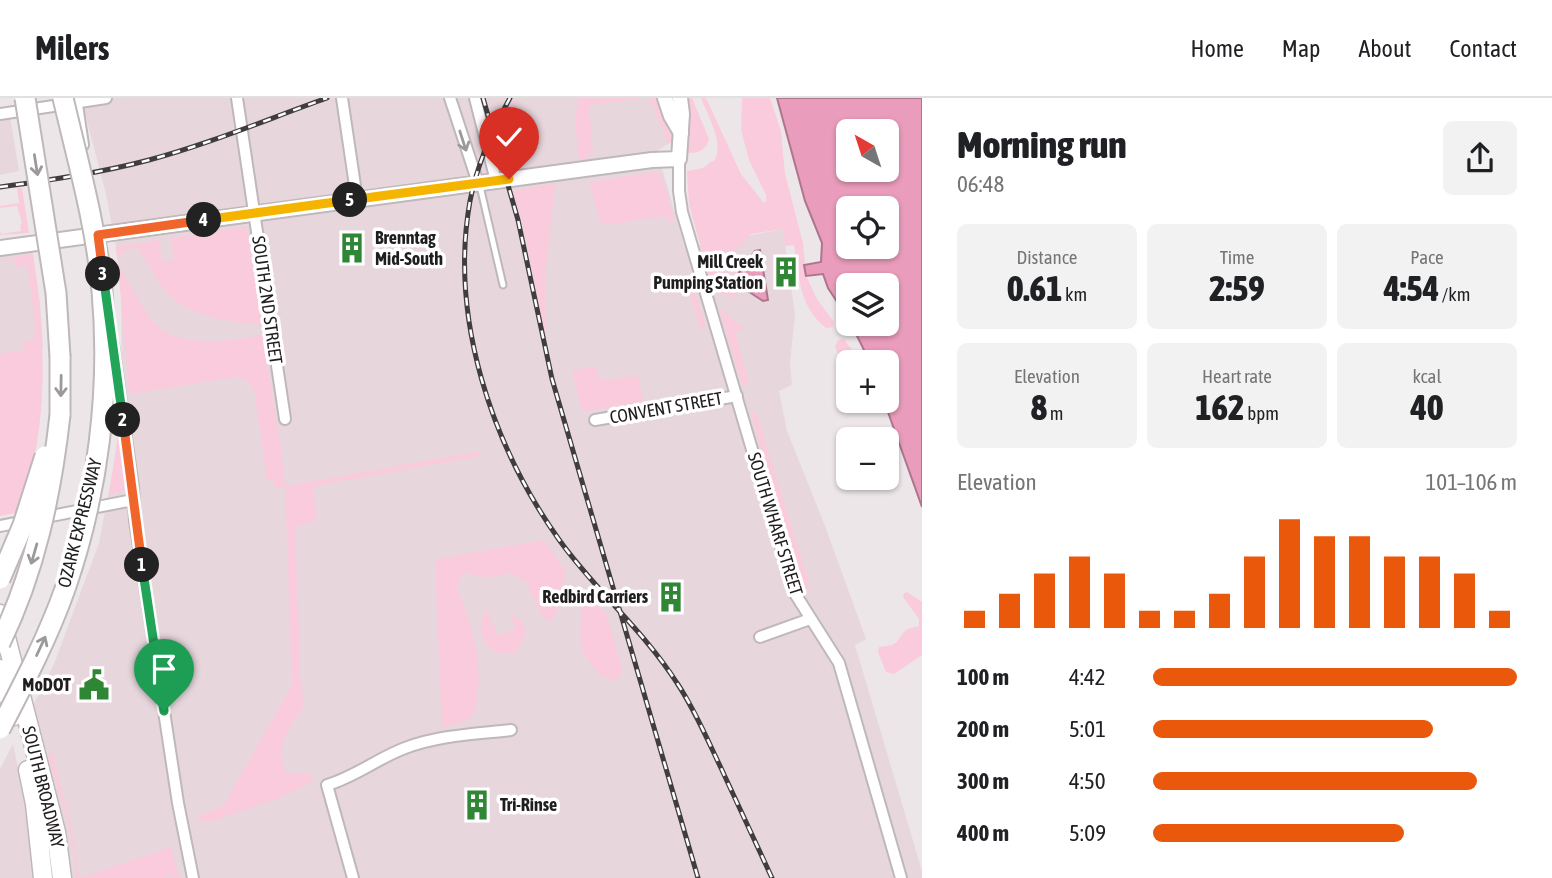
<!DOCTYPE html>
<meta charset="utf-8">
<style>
:root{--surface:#fff;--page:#f2f2f2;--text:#202124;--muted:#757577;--line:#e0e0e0;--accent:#ea580c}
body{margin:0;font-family:"Asap Condensed",sans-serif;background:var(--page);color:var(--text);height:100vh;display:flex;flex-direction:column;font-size:26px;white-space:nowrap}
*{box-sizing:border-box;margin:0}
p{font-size:23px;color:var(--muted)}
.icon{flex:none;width:38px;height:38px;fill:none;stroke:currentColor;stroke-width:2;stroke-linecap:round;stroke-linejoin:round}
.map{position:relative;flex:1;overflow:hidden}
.side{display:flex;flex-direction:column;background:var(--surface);width:630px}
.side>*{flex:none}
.needle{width:46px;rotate:321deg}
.fabs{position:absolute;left:836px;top:21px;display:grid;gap:14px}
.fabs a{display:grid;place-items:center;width:63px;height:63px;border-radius:10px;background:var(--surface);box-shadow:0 2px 5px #0004;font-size:35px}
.pin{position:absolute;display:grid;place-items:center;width:60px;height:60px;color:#fff;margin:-72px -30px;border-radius:50% 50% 50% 0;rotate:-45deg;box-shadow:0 0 7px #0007}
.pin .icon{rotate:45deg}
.km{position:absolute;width:35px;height:35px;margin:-18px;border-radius:50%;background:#222;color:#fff;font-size:19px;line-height:35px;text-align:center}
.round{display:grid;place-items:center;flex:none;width:74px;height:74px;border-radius:10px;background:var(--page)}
.head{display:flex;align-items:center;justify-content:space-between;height:119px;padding:0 35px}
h1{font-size:38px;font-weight:800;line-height:52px}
.metrics{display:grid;grid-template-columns:repeat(3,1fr);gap:10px;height:119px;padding:7px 35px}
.metrics div{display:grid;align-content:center;border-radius:10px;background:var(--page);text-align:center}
.metrics b{font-size:35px;font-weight:800}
.metrics small{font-size:19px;font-weight:400}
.metrics p{font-size:19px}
.chart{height:196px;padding:14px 35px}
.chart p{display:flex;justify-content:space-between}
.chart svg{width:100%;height:126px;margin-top:7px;stroke:var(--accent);stroke-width:6}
ul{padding:0 35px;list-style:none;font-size:23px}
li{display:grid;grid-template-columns:112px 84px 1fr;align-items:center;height:52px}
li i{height:18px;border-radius:9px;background:var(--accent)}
header{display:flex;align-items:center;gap:42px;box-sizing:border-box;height:98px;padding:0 35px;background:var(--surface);border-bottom:2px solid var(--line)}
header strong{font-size:33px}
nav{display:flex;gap:38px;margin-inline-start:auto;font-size:24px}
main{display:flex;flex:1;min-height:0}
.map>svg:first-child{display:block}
.built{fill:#e7d7dc}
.green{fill:#facbdc}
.water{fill:#e99cbb;stroke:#ad768c;stroke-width:2;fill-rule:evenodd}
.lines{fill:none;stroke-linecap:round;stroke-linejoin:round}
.service-casing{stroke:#bfb8ba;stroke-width:9}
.minor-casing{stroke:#bfb8ba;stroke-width:14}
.tertiary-casing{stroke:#bfb8ba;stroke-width:18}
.primary-casing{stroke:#bfb8ba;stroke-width:21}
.motorway-casing{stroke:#bfb8ba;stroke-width:23}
.service{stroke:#fff;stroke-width:5}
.minor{stroke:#fff;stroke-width:10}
.tertiary{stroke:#fff;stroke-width:14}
.primary{stroke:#fff;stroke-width:18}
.motorway{stroke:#fff;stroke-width:19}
.rail-casing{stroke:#413d3f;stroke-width:5}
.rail{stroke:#fff;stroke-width:2.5;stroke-dasharray:8;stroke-linecap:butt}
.motorway-bridge-casing{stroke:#bfb8ba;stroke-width:23;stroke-linecap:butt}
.motorway-bridge{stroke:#fff;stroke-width:19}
.oneway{stroke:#9b999a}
.split-1-casing{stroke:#fff;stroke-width:14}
.split-2-casing{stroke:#fff;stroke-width:14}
.split-3-casing{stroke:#fff;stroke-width:14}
.split-4-casing{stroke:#fff;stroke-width:14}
.split-5-casing{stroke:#fff;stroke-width:14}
.split-6-casing{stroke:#fff;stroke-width:14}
.split-1{stroke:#22a559;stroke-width:9}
.split-2{stroke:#f0652b;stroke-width:9}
.split-3{stroke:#22a559;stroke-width:9}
.split-4{stroke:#f0652b;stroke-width:9}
.split-5{stroke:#f5b400;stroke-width:9}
.split-6{stroke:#f5b400;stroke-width:9}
.labels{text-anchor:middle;stroke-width:7;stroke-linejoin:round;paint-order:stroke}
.poi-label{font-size:18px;font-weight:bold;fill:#201d1e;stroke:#fff;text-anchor:end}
.street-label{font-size:18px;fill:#201d1e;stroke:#fff}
</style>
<header>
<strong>Milers</strong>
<nav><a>Home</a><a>Map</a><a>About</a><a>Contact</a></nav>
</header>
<main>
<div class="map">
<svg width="922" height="780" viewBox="0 0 922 780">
<rect width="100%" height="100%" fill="#ede6e8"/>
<g class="built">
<path d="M81 0H659L673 43 657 53 685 150 783 131 795 217 790 265 792 287 779 293 787 333 825 428 866 541 855 547 922 773V780H71L68 744 32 610 54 566 99 445 117 351 122 292 121 192 116 149 106 96Z"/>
<path d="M10 18 19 73 0 77V20Z"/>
<path d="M32 153 40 204 43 250 0 257V157Z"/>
<path d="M13 646 28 717 33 780H0V671Z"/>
</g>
<g class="green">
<path d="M578 0H642L589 7 593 55 589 56 587 62 579 63 575 24Z"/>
<path d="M650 0H659L674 39 672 45H668Z"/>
<path d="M687 0H692L709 41C706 53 698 55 687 55Z"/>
<path d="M701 0H706L741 76 764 105 766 102V97L749 62 741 32 742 0H770L781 33 785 76 803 145 806 178 817 201 834 224 833 229 826 230C799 209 799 178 794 147L785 148 783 131 751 136 725 164 735 201 713 192 689 107 687 73 703 70 712 63H714C725 47 708 18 701 0Z"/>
<path d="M513 1C525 26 534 55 507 72L496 34Z"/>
<path d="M653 74 658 75 663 82 674 122 668 124 666 118 605 127 600 123 589 84Z"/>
<path d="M555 85 545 180 546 234H544L523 126 513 93Z"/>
<path d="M17 90H22L29 135 0 137V132L1 136 21 133 20 127 22 125 17 108 0 110V108L19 105Z"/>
<path d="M242 129H247L262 227C231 223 197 221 172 200 162 192 145 162 138 150L127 152 117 160 116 149 159 142 162 163 174 162 171 140Z"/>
<path d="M33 156C43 224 48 293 34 361 30 379 25 396 21 414L0 418V256L24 252 23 243 34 242 35 228 28 170 25 166 18 171 15 163 6 164 17 158Z"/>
<path d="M118 167C129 183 148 225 165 234 195 249 232 242 263 237L282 359 285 388 481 353 480 358 315 388 313 393 317 419 313 424 295 429 300 557C296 575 307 597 301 614 299 619 293 623 291 628 281 642 278 661 287 676H310L315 679C304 695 232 716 210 724H200L197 719 223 708 292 587 285 389 275 390 273 382H267L255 298C252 287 249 282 237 279L129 296Z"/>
<path d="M690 177 706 229 700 231 685 179Z"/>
<path d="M721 211 745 231 735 234 749 285 745 288 742 286 719 212Z"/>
<path d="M844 241 860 264H849V278L835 249 838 242Z"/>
<path d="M596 268 600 282 638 278 644 304 582 314 572 272Z"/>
<path d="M750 313H753L757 317 809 485 807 491 801 492Z"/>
<path d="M119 330 127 390 124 393 109 396Z"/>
<path d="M544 442 566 473C564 492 561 508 550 525L540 516 527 485 510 475 489 480 463 475 457 490C475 535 485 568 474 617L463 624 442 630 435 461Z"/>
<path d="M907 494 922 504V557L894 576 886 574 878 554 879 549C901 547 894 544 907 531L919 528V521L903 499 904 495Z"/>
<path d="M583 495 606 516 622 569 620 579 610 583 600 577 582 554 580 535Z"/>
<path d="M486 510 498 538 516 531 510 517 523 523C528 537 524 543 515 555 485 560 474 535 486 510Z"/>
<path d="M52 654 74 738 79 780 171 749 179 780H173L172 778 163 780H76C75 751 68 722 59 694 56 681 51 670 48 657Z"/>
</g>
<g class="water">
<path d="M777 0H922V409L884 303H887V264H870L851 226H887V187H849V222L828 190 823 176 806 178 804 167 821 164 822 145 805 103ZM849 33H887V72H849ZM849 110H887V149H849Z"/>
<path d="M760 152 768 202 763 203 740 188 738 176 755 153Z"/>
</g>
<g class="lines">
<g class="service-casing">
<path id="service" d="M480 88 503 187"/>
</g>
<g class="minor-casing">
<g id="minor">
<path d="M76 0 83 47"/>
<path d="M237 0 285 321"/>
<path d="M342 0 357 101"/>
<path d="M450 0 478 85"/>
<path d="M475 0 496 83"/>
<path d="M0 16 106 0"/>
<path d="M679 61V93L682 114 794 494 839 565 901 780"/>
<path d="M113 247 133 389 135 423 178 705 193 780"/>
<path d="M595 322 737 298"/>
<path d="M0 428 133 402"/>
<path d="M760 539 810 521"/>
<path d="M353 780 327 687C355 679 378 660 405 650 439 637 476 636 511 632"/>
</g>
</g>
<g class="tertiary-casing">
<g id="tertiary">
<path d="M665 0 671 18 681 35"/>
<path d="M0 150 592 70 652 62 679 61 682 16 680 0"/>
</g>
</g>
<g class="primary-casing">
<g id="primary">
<path d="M0 516 56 734 62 780"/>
<path d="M0 571 14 618"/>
<path d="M28 672 35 706 43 780"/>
</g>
</g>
<g class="motorway-casing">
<path id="motorway" d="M60 317V259"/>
</g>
<use href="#service" class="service"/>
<use href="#minor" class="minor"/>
<use href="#tertiary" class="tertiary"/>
<use href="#primary" class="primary"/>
<use href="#motorway" class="motorway"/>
<g class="rail-casing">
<g id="rail">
<path d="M483 0 518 122 552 281 698 780"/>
<path d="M510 0C492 32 477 67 470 103 449 220 492 348 560 443 596 493 644 533 677 585 695 612 707 641 721 670 738 707 755 743 772 780"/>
<path d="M0 89C50 82 100 75 149 62 209 46 268 21 327 0"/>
</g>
</g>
<use href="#rail" class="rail"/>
<g class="motorway-bridge-casing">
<g id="motorway-bridge">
<path d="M25 0 56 195 60 259"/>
<path d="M0 481 23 427 45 358"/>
<path d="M0 545C35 473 51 397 60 317"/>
<path d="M0 631C24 585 48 539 65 491 98 396 111 292 102 193 96 127 78 64 63 0"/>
</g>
</g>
<use href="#motorway-bridge" class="motorway-bridge"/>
</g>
<defs><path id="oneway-shaft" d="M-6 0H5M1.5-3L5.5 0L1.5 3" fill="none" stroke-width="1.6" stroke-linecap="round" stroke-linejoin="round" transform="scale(1.75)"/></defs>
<g class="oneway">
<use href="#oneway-shaft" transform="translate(463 43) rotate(72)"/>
<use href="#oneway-shaft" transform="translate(36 67) rotate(81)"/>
<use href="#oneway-shaft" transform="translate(61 288) rotate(91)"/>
<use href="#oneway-shaft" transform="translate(34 456) rotate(106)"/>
<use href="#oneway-shaft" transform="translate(41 548) rotate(-65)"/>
</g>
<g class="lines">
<g class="split-1-casing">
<path id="split-1" d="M142 467 164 613"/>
</g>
<g class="split-2-casing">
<path id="split-2" d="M123 322 142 467"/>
</g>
<g class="split-3-casing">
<path id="split-3" d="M103 176 123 322"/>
</g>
<g class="split-4-casing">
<path id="split-4" d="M103 176 98 137 204 122"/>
</g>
<g class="split-5-casing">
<path id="split-5" d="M204 122 350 102"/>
</g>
<g class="split-6-casing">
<path id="split-6" d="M350 102 509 81"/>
</g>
<use href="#split-1" class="split-1"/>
<use href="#split-2" class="split-2"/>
<use href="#split-3" class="split-3"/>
<use href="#split-4" class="split-4"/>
<use href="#split-5" class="split-5"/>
<use href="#split-6" class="split-6"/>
</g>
<defs>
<g id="building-bare" transform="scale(2.415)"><path d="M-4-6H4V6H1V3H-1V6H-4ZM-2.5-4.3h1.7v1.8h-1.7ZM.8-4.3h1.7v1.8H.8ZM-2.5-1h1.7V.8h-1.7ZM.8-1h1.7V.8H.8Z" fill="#2f8634" stroke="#fff" stroke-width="2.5" paint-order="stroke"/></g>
<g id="civic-bare" transform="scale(2.415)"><path d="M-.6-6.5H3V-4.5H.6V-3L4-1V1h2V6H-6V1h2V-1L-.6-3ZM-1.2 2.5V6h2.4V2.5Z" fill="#2f8634" stroke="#fff" stroke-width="2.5" paint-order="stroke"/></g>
</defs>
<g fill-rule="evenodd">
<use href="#building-bare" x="352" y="150"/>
<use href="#building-bare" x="786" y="174"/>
<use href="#building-bare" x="671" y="499"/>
<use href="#civic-bare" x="94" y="587"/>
<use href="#building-bare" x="477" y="707"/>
</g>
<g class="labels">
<g class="poi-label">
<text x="375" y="146" text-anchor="start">Brenntag<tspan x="375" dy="21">Mid-South</tspan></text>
<text x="763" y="170">Mill Creek<tspan x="763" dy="21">Pumping Station</tspan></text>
<text x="648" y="505">Redbird Carriers</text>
<text x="71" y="593">MoDOT</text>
<text x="500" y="713" text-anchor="start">Tri-Rinse</text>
</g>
<g class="street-label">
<text transform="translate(267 202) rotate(82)" y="6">SOUTH 2ND STREET</text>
<text transform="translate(666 310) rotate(-10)" y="6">CONVENT STREET</text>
<text transform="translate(80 425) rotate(-76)" y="6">OZARK EXPRESSWAY</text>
<text transform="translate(775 426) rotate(73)" y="6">SOUTH WHARF STREET</text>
<text transform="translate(43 689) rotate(76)" y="6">SOUTH BROADWAY</text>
</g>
</g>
</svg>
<div class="fabs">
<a><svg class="needle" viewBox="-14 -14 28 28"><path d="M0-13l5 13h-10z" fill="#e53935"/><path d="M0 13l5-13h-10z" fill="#757577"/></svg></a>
<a><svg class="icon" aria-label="locate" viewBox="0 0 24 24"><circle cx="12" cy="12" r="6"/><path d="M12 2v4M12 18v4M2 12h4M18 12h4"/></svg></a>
<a><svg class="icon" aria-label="layers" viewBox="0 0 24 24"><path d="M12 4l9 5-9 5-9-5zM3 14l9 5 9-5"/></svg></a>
<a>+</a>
<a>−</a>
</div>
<div class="pin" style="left:164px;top:613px;background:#1e9e55"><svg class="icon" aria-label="arrive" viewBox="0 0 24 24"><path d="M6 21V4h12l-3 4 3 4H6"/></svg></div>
<div class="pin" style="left:509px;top:81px;background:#d93025"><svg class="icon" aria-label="check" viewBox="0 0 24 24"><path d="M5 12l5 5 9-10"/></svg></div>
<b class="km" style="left:142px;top:467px">1</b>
<b class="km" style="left:123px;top:322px">2</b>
<b class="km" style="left:103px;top:176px">3</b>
<b class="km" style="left:204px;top:122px">4</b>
<b class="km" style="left:350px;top:102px">5</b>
</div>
<section class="side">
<div class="head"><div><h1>Morning run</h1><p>06:48</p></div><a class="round"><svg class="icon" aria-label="share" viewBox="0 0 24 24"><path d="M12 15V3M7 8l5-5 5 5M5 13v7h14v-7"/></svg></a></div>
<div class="metrics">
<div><p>Distance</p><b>0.61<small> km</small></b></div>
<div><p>Time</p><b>2:59</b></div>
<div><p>Pace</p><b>4:54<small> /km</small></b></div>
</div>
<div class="metrics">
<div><p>Elevation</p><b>8<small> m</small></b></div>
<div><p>Heart rate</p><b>162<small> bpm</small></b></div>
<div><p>kcal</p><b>40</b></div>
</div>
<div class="chart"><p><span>Elevation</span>101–106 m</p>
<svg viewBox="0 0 160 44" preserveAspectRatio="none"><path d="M5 44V38M15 44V32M25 44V25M35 44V19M45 44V25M55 44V38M65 44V38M75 44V32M85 44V19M95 44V6M105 44V12M115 44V12M125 44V19M135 44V19M145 44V25M155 44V38"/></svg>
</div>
<ul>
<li><b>100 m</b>4:42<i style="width:100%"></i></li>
<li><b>200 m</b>5:01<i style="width:77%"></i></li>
<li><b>300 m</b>4:50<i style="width:89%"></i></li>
<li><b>400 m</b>5:09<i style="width:69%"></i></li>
</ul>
</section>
</main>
